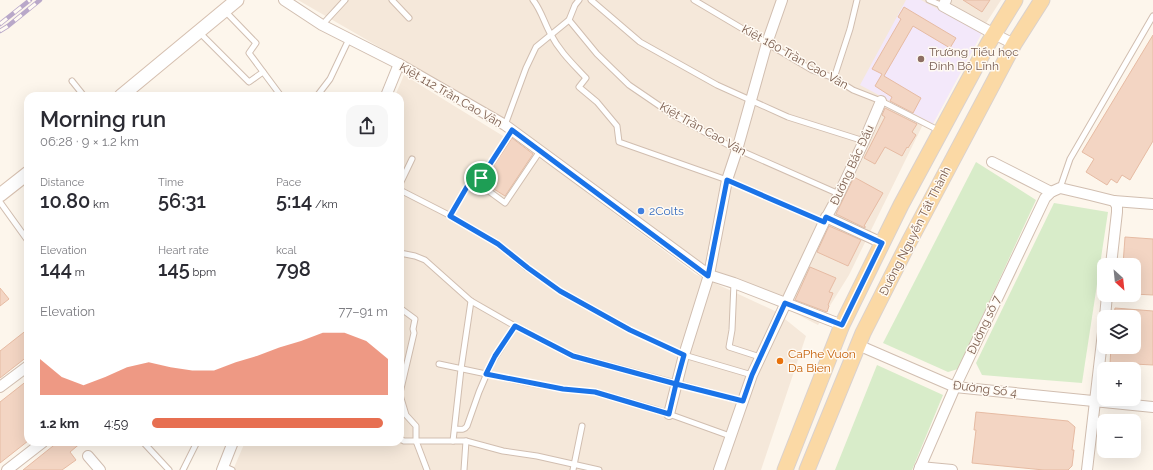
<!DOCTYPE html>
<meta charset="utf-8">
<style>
:root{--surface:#fff;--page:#f7f7f7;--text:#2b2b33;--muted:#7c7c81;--accent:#e76f51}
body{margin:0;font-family:Raleway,sans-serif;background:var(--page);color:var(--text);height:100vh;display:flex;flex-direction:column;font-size:15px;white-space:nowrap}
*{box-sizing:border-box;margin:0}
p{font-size:13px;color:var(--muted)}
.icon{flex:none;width:22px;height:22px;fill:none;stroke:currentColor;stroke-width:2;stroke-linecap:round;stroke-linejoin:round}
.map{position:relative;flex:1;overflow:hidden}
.details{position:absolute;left:24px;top:92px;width:380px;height:354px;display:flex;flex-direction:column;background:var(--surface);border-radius:12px;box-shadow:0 4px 16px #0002}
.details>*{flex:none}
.needle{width:26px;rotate:153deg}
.buttons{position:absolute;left:1097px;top:258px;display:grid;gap:8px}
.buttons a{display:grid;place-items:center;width:44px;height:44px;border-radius:8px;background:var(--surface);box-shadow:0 4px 16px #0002;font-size:20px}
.pin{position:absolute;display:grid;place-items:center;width:34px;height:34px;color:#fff;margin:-17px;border:2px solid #fff;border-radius:50%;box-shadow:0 1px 4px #0007}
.round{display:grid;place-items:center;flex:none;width:42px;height:42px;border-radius:12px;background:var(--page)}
.summary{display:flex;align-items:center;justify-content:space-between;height:68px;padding:0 16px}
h1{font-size:22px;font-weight:600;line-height:30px}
.metrics{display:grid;grid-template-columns:repeat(3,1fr);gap:6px;height:68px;padding:4px 16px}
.metrics div{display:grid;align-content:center}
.metrics b{font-size:20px;font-weight:600}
.metrics small{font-size:11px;font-weight:400}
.metrics p{font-size:11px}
.chart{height:112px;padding:8px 16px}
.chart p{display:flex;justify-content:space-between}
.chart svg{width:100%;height:72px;margin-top:4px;fill:var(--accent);opacity:.7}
ul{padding:0 16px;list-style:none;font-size:13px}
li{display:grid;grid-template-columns:64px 48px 1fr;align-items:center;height:30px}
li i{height:10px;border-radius:5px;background:var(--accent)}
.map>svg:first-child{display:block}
.residential{fill:#f5e8da}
.education{fill:#f3e8fa}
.green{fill:#d8ecc9}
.building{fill:#f3d5c3;stroke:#e6bba3}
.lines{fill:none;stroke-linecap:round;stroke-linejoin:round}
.lane-casing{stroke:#d1beb0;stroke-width:7}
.street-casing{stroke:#d1beb0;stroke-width:12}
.secondary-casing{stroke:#d6c0b0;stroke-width:15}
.primary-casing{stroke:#dad1cd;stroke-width:17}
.lane{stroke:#fff;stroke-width:5}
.street{stroke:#fff;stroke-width:10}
.secondary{stroke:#fff;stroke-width:13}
.primary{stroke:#fbd9a5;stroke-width:15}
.rail-casing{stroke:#b9a8c9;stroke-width:4.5}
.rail{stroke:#fffaf3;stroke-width:3;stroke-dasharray:9;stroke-linecap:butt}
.route-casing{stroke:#fff;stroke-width:8}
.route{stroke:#1a73e8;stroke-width:5}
.education-dot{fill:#8d6e63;stroke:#fffaf3;stroke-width:1.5}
.shop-dot{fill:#3f7fe0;stroke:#fffaf3;stroke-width:1.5}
.food-dot{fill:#e8710a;stroke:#fffaf3;stroke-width:1.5}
.labels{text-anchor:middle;stroke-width:3;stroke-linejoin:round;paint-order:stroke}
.education-label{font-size:12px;fill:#785e54;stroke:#fffaf3;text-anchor:start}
.street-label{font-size:12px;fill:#7a5c4d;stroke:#fffaf3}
.shop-label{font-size:12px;fill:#366cbe;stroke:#fffaf3;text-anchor:start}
.food-label{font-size:12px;fill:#c56008;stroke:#fffaf3;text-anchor:start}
</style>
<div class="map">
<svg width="1153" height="470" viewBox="0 0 1153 470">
<rect width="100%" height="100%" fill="#fdf6ec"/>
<g class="residential">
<path d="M298 0H1001L930 110 849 275 818 325 717 273 663 236 500 117Z"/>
<path d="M404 75 550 165 695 274 775 311 806 336 761 470H233L245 442H400V96H395Z"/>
</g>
<path class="education" d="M906 0H921L982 33 933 124 860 85Z"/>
<g class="green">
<path d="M976 162 1036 200 958 369 948 372 883 343Z"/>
<path d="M1054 203 1108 212 1082 383 982 375 976 363Z"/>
<path d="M877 365 943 395 912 470H835Z"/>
</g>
<g class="building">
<path d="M963 0H990L982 12Z"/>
<path d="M904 7 956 38 950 48 913 26 884 76 921 98 913 113 890 101 892 97 875 86 882 74 872 69 901 19 898 17Z"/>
<path d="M1153 35V141L1130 180 1122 175 1117 183 1111 179 1107 185 1086 172 1094 159 1082 152Z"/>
<path d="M885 108 917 124 912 132 916 135 908 148 907 147 902 156 885 147 875 164 864 158 885 117 882 115Z"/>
<path d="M512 138 533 154 505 196 483 182Z"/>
<path d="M854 177 883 193 864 226H865V228L836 214Z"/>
<path d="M829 226 861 240 848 266 817 252Z"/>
<path d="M1125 237 1153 239V295L1134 294V265H1123Z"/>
<path d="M810 267 836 278 829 292 833 293 828 305 829 306 827 312 795 300Z"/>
<path d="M0 288 9 299 0 306Z"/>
<path d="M1115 308 1153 311V365L1134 364V366L1110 364 1111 347H1134V317H1114Z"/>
<path d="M28 329V356L0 378V351Z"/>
<path d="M28 380V441L0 463V402Z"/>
<path d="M976 412 1068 421 1075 427 1072 450H1074L1072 466 1068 470H1044L972 463 976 430H974Z"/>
<path d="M58 442H82L70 452 76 460 62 470H23Z"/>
</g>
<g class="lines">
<g class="lane-casing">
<g id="lane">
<path d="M392 0 409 18"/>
<path d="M533 0C541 10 544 22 550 33 560 52 572 63 586 78L579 87 597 102 617 126 619 142 727 180 824 222"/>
<path d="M591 0 640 42 717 85 788 117 864 141"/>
<path d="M694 0 812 70 834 78 853 90 881 101 940 131"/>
<path d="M929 0 943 6"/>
<path d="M225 11 256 43 249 53 281 96"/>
<path d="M569 20 597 54 629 85 673 115 730 146 839 194"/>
<path d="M322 25 345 0"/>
<path d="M199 32 249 82 263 72"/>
<path d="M834 78 850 29 857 0"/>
<path d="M72 81 84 96"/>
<path d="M317 96 330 79 349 39"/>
<path d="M505 125 526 68 536 47 569 20 575 5 579 0"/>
<path d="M475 181 505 203 540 151"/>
<path d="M400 184 412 159"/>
<path d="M1060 188 1070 159 1153 16"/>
<path d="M400 190 447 214 498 244 527 268 560 291 630 330 684 355 752 375"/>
<path d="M0 202 28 241"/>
<path d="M450 216 468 185C471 181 477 182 481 178L512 130"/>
<path d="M400 253 415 256 425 260 471 301 513 325 573 356 743 401"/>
<path d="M734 283 732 330 729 347 760 357"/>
<path d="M400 308 415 319 413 329 414 333 400 393"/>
<path d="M439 364 529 383 563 389 595 392 655 409 730 436"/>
<path d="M400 395 406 415 416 426V441L427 470"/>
<path d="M455 429C460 429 464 431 467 426L479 392 491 364 515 326"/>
<path d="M400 439 404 441H466L503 451 537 456 599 470"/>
<path d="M453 441 461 369 471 301"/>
<path d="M143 442 169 470"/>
<path d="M223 466 232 470"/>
<path d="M183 470 197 442"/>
<path d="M464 470 466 441"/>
<path d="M573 470 582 426"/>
</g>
</g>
<g class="street-casing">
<g id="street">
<path d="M284 0 322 25 399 64 505 125 709 275 734 283 842 325"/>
<path d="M946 0 943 6 994 34 1014 44"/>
<path d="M386 96 399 64"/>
<path d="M992 162 1051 192"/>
<path d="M826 217 882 243"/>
<path d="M1111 265 1117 212V206L1114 201"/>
<path d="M1105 317 1107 295"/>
<path d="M858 345 955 387 1153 407"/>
<path d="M0 387 28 366"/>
<path d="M669 414 684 355 709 275 727 180 737 150 767 43 782 0"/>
<path d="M88 456 100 470"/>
<path d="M920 467 952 470"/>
<path d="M7 470 43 442"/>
<path d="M222 470 233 442"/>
<path d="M719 470 752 375 824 222 839 194 864 141 881 101"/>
<path d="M919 470 955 387 1045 198 1051 192 1060 188 1090 195 1114 201 1153 204"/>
<path d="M1087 470 1104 324"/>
</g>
</g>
<g class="secondary-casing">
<g id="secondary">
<path d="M121 96 237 0"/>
<path d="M0 195 28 173"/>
</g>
</g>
<g class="primary-casing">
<g id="primary">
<path d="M785 470 842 325 901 205 988 44 1015 0"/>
<path d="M807 470 863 333 910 240 1014 44 1042 0"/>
</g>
</g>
<use href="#lane" class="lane"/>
<use href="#street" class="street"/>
<use href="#secondary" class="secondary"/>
<use href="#primary" class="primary"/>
<g class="rail-casing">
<g id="rail">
<path d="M0 24 30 0"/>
<path d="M0 31 8 26 40 0"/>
</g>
</g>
<use href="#rail" class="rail"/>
</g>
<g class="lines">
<g class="route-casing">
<path id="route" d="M481 178C477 182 472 181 468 185L450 216 498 244 528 268 560 291 630 330 684 355 676 384 573 356 515 326 495 356 486 374 563 389 595 392 669 414 676 384 743 401 752 375 785 303 842 325 882 243 826 217 824 222 727 180 708 276 512 130 481 178"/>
</g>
<use href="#route" class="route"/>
</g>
<circle class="education-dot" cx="921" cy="59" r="4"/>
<circle class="shop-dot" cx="641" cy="211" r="4"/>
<circle class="food-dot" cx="780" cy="361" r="4"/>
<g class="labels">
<g class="education-label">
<text x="929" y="56">Trường Tiểu học<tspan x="929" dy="14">Đinh Bộ Lĩnh</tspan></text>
</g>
<g class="street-label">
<text transform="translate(795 57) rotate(29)" y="4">Kiệt 160 Trần Cao Vân</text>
<text transform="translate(451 95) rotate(30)" y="4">Kiệt 112 Trần Cao Vân</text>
<text transform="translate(703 129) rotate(29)" y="4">Kiệt Trần Cao Vân</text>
<text transform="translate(852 165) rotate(-65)" y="4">Đường Bắc Đẩu</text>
<text transform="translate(915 231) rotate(-63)" y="4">Đường Nguyễn Tất Thành</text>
<text transform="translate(984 325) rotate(-65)" y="4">Đường số 7</text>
<text transform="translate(985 389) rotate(7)" y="4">Đường Số 4</text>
</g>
<g class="shop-label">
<text x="649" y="215">2Colts</text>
</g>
<g class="food-label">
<text x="788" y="358">CaPhe Vuon<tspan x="788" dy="14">Da Bien</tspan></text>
</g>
</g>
</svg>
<div class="buttons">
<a><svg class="needle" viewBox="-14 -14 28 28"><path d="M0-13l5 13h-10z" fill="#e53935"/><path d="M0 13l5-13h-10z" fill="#7c7c81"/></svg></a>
<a><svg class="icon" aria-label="layers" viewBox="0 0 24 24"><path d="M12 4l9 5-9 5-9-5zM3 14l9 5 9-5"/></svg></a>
<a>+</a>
<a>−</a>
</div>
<div class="pin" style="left:481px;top:178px;background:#1e9e55"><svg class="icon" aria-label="arrive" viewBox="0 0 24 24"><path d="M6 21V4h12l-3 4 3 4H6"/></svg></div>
<section class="details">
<div class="summary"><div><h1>Morning run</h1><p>06:28 · 9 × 1.2 km</p></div><a class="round"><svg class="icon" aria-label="share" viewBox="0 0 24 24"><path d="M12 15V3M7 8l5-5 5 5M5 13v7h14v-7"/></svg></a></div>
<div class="metrics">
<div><p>Distance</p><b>10.80<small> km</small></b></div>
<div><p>Time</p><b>56:31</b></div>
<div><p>Pace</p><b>5:14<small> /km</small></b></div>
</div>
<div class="metrics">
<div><p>Elevation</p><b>144<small> m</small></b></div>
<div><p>Heart rate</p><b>145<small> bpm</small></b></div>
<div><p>kcal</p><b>798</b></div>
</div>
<div class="chart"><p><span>Elevation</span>77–91 m</p>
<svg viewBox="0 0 160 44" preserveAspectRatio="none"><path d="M0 44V22L10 33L20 38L30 33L40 27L50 24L60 27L70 29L80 29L90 24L100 20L110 15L120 11L130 6L140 6L150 11L160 22V44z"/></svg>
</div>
<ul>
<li><b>1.2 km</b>4:59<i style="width:98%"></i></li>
</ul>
</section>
</div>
